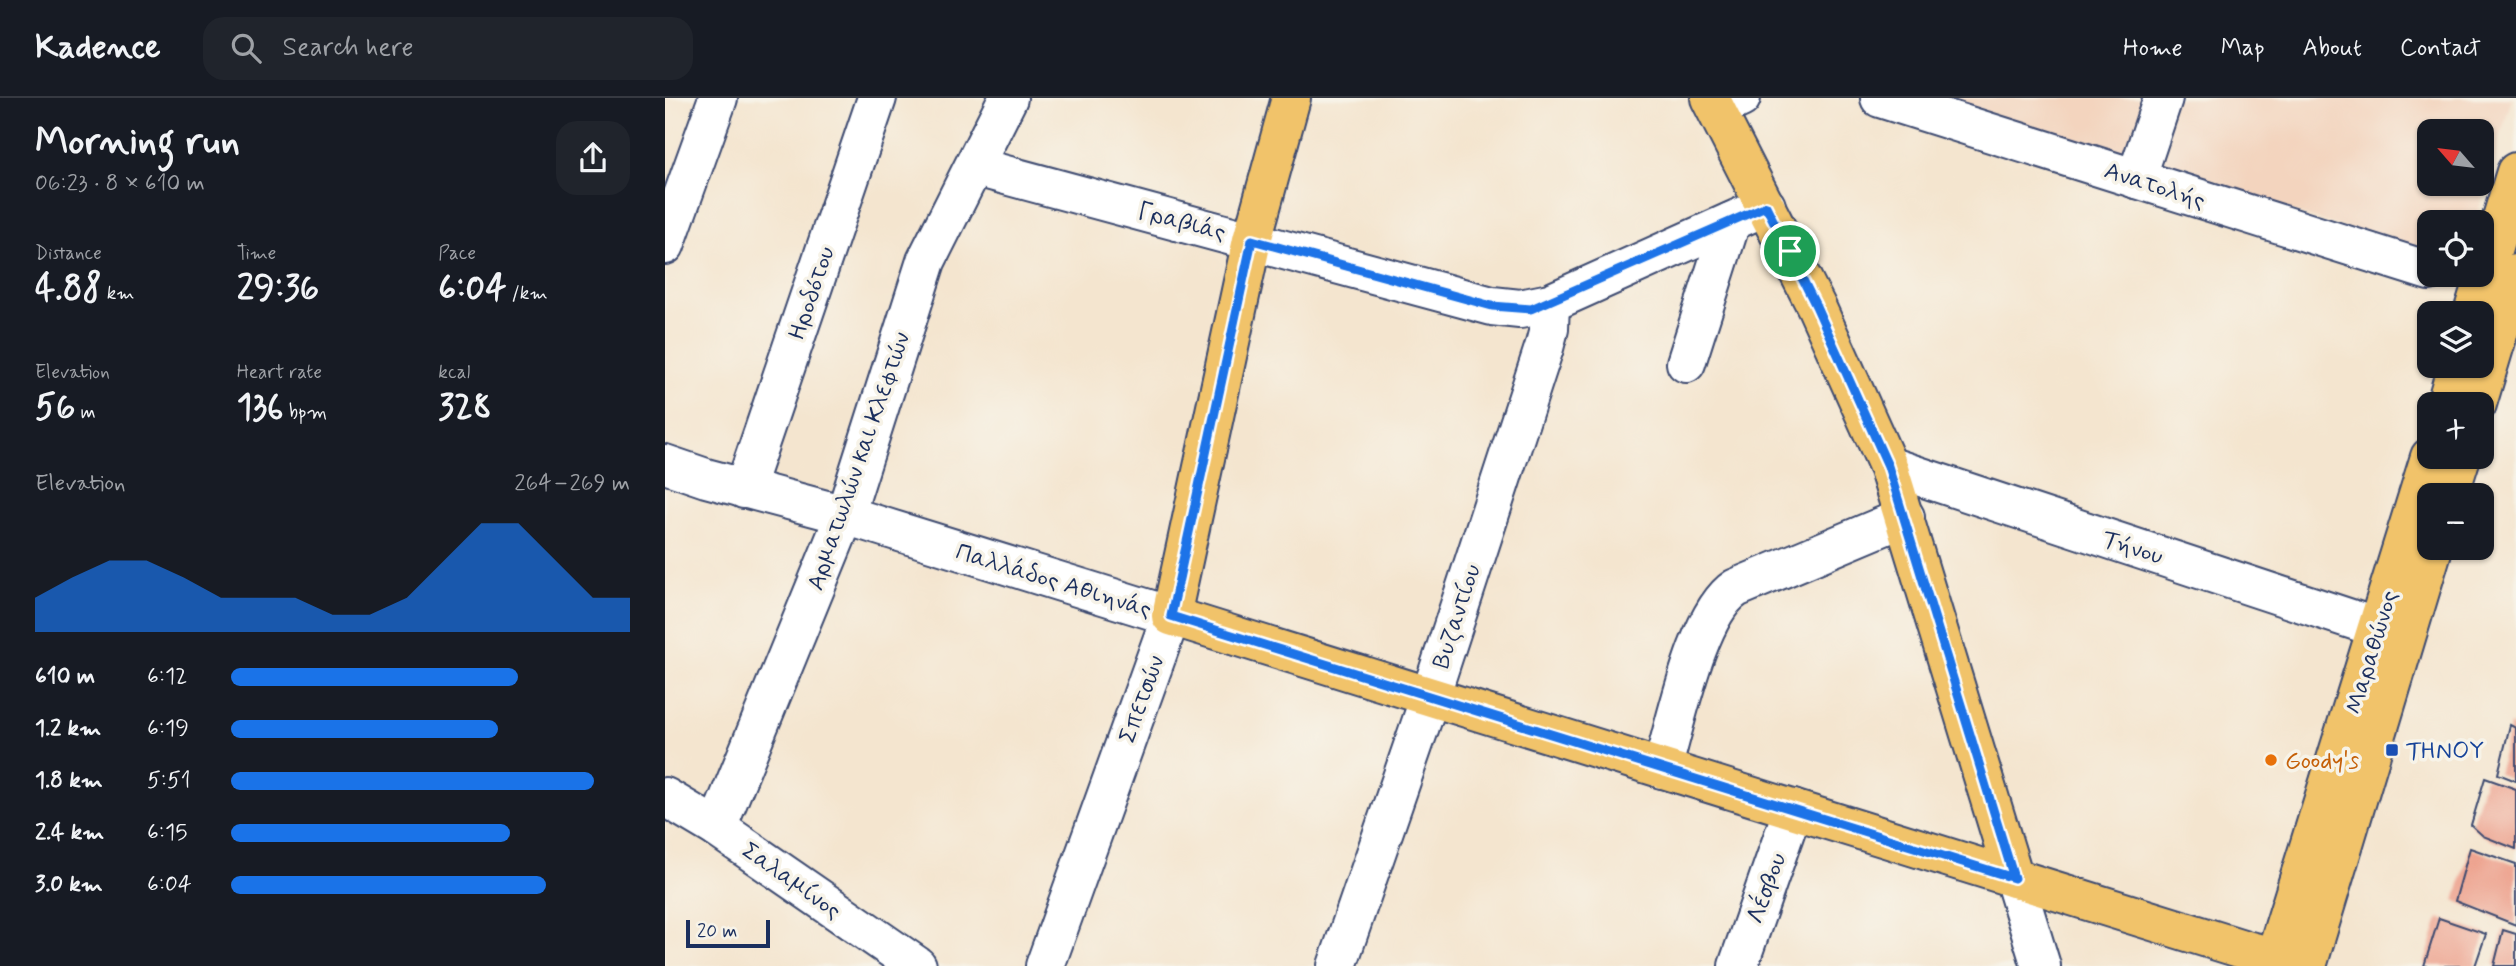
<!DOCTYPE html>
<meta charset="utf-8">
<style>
:root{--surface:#171b24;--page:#20242c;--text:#f1f3f6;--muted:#9ea1a6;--line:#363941;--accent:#1a73e8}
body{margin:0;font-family:Mynerve,sans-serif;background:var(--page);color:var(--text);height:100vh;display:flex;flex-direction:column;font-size:26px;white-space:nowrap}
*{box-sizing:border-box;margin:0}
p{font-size:23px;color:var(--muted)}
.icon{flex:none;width:38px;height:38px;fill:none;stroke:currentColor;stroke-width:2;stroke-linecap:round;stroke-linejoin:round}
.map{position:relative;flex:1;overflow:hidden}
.side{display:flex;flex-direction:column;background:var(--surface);width:665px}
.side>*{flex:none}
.needle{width:46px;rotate:298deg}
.tools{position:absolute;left:1752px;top:21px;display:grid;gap:14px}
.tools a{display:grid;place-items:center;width:77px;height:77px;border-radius:14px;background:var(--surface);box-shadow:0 2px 5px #0004;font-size:35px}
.scale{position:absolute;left:21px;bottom:18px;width:84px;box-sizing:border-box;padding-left:7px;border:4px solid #1b2f5e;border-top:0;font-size:19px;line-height:24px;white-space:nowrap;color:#1b2f5e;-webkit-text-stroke:5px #f7f3e8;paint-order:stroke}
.pin{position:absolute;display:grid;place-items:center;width:60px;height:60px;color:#fff;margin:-30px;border:4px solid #fff;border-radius:50%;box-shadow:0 2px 7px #0007}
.round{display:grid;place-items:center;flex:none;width:74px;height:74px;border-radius:21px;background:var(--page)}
.summary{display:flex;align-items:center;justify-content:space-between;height:119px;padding:0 35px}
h1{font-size:38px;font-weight:700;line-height:52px}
.stats{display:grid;grid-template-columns:repeat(3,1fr);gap:10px;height:119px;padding:7px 35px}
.stats div{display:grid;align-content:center}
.stats b{font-size:35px;font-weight:700}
.stats small{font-size:19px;font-weight:400}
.stats p{font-size:19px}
.chart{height:196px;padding:14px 35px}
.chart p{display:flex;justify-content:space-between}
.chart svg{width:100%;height:126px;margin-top:7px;fill:var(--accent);opacity:.7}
ul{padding:0 35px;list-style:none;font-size:23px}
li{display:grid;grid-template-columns:112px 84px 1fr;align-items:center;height:52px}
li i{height:18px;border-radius:9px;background:var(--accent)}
header{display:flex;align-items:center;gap:42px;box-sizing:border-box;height:98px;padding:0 35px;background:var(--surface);border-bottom:2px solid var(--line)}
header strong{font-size:33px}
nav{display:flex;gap:38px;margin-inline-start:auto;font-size:24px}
.search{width:490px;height:63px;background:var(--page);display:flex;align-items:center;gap:18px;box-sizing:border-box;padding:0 24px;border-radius:21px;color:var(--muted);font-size:26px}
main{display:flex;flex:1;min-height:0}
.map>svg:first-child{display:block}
.built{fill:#f3d4be;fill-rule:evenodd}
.building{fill:#eda18d}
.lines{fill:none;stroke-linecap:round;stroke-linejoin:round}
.minor-casing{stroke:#3c4a6f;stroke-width:42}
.major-casing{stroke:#3c4a6f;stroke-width:42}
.minor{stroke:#fff;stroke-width:38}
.major{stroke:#f1c36a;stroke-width:38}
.route-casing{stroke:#fff;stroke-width:14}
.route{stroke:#1a73e8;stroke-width:9}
.transit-dot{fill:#1a4fb4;stroke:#f7f3e8;stroke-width:2.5}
.food-dot{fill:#e8710a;stroke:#f7f3e8;stroke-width:2.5}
.labels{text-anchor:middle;stroke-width:7;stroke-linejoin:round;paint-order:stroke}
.street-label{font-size:24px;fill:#1b2f5e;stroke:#f7f3e8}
.transit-label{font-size:24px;fill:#164399;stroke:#f7f3e8;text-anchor:start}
.food-label{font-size:24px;fill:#c56008;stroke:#f7f3e8;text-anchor:start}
</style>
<header>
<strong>Kadence</strong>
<div class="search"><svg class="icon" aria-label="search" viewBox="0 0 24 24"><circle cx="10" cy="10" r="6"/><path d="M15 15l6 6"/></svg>Search here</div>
<nav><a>Home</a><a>Map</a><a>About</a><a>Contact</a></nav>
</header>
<main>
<section class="side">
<div class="summary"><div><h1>Morning run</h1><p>06:23 · 8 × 610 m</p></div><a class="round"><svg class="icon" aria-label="share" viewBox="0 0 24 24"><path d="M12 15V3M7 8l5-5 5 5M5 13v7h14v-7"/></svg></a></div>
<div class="stats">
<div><p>Distance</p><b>4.88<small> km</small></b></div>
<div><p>Time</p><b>29:36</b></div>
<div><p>Pace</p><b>6:04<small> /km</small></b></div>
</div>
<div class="stats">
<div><p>Elevation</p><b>56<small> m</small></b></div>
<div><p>Heart rate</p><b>136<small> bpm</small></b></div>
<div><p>kcal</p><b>328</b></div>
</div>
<div class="chart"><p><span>Elevation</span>264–269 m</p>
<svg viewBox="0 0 160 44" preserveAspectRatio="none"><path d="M0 44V32L10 25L20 19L30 19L40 25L50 32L60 32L70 32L80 38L90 38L100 32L110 19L120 6L130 6L140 19L150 32L160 32V44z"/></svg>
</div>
<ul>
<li><b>610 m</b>6:12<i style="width:72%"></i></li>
<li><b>1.2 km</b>6:19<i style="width:67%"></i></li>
<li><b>1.8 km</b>5:51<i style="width:91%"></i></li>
<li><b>2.4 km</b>6:15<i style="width:70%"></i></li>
<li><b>3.0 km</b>6:04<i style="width:79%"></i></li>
</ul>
</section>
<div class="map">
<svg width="1851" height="868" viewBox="0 0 1851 868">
<rect width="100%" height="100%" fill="#f7f3e8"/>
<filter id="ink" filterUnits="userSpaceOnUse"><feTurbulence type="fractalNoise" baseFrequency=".0143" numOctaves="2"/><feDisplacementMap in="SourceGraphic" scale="14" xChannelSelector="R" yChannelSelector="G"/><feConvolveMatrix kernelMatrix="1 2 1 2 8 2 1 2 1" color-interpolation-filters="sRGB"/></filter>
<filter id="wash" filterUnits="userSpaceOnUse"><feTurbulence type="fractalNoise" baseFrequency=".00686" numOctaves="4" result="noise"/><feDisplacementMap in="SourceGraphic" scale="28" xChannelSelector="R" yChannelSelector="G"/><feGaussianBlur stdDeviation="1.57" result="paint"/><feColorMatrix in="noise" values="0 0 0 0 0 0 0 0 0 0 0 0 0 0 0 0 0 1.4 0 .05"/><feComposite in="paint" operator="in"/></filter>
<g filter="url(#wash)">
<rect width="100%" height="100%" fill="#f4e5cf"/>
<path class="built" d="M1273 0H1847L1810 124H1764V157ZM1764 33H1816V86H1764Z"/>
<g id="blocks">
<g class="building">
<path d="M1845 627 1851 630V683L1833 676Z"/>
<path d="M1820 680 1851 691V751L1818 738 1806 727Z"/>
<path d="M1805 750 1851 766V827L1790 803Z"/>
<path d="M1774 820 1821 836 1810 868H1759Z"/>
<path d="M1838 832 1851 836V868H1829Z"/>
</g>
</g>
</g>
<g filter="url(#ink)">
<use href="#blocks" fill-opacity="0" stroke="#3c4a6f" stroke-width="2"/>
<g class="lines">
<g class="minor-casing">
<g id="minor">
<path d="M1215 0 1764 173"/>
<path d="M1052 11 1076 0"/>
<path d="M311 69 827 208 855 211 885 205 1101 108"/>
<path d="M1471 81 1498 0"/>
<path d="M0 147 53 0"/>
<path d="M1021 265 1066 124"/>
<path d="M0 366 41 380 180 417 506 518 380 868"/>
<path d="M1223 368 1713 530"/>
<path d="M79 391 212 0"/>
<path d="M997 671C1011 625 1032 515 1071 490L1240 419"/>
<path d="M0 699 52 730 252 868"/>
<path d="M52 730 180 417 261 163 343 0"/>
<path d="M1349 780 1376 868"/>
<path d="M672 868 765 599 879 250 884 231 885 205"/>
<path d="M1073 868 1128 711"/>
</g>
</g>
<g class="major-casing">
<g id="major">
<path d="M626 0 587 142 506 518 1581 852 1642 868"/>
<path d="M1045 0 1151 208 1223 368 1349 780"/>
<path d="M1808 215 1851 74"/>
<path d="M1781 306 1792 268"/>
<path d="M1812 306 1851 176"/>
<path d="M1784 397 1796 359"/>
<path d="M1607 868 1765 359"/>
<path d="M1642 868 1768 450"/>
</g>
</g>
<use href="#minor" class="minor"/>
<use href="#major" class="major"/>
</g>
</g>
<g class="lines" filter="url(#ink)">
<g class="route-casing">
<path id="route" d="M1101 108 1151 208 1223 368 1349 780 506 518 587 142 827 208 866 211Z"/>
</g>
<use href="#route" class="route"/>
</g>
<rect class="transit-dot" x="1720" y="645" width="14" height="14" rx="3.5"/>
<circle class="food-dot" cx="1606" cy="662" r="7"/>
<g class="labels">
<g class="street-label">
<text transform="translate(1490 87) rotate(18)" y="8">Ανατολής</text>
<text transform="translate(517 123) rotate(15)" y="8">Γραβιάς</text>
<text transform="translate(146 195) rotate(-71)" y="8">Ηροδότου</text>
<text transform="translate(193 363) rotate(-71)" y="8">Αρματωλών και Κλεφτών</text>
<text transform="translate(1468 449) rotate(18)" y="8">Τήνου</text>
<text transform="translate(389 482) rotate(17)" y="8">Παλλάδος Αθιηνάς</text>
<text transform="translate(791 518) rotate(-72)" y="8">Βυζαντίου</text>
<text transform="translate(1706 554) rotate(-73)" y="8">Μαραθώνος</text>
<text transform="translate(476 601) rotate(-70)" y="8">Σπετσών</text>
<text transform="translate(127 782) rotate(35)" y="8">Σαλαμίνος</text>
<text transform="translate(1101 790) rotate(-70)" y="8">Λέσβου</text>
</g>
<g class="transit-label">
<text x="1741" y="660">ΤΗΝΟΥ</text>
</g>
<g class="food-label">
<text x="1620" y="670">Goody's</text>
</g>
</g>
</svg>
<div class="tools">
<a><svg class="needle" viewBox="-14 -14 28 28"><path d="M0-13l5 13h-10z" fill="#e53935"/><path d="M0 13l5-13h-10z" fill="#9ea1a6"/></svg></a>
<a><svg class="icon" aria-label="locate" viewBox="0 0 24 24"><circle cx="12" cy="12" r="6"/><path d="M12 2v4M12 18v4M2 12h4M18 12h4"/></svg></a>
<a><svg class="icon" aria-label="layers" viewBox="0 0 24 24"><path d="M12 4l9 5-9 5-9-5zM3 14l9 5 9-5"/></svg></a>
<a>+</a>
<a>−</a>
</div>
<div class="scale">20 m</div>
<div class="pin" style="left:1125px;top:153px;background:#1e9e55"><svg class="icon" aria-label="arrive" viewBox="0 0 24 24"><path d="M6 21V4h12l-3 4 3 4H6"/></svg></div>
</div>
</main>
